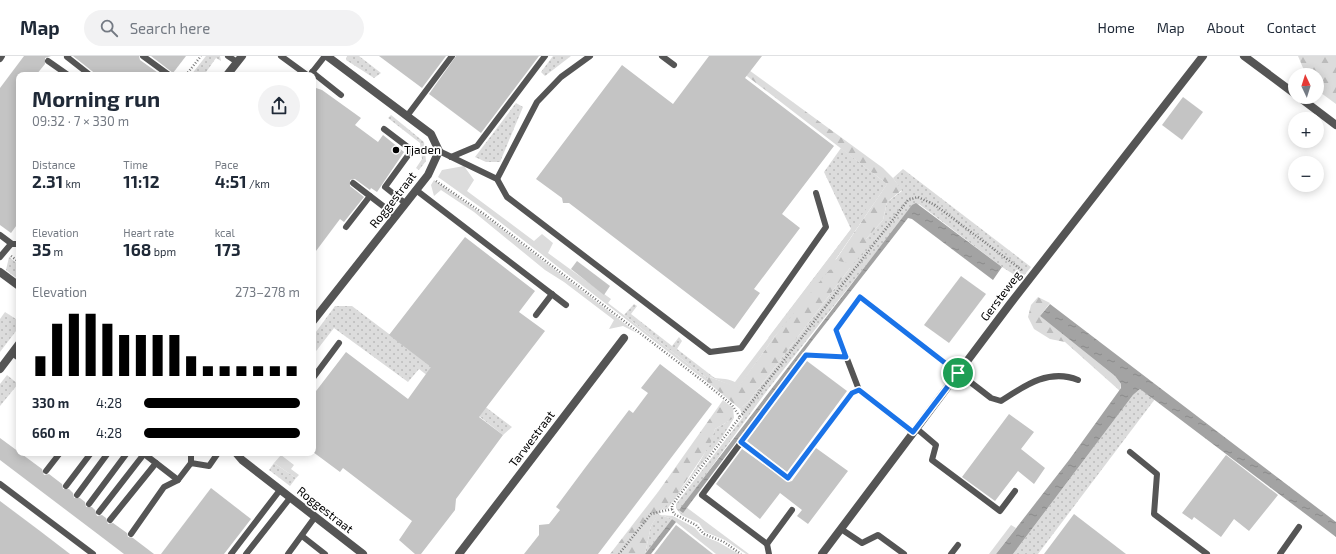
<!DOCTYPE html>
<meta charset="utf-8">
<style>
:root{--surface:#fff;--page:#f2f2f3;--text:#1f2937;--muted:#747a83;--line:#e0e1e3;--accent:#000}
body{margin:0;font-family:"Exo 2",sans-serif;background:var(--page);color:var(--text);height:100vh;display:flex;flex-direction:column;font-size:15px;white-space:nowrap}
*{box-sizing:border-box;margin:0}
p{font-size:13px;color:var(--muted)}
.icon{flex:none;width:22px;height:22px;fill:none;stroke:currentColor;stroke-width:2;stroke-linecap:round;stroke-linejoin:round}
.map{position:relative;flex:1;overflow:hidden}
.details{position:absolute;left:16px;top:16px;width:300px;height:384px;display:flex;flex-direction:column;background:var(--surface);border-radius:8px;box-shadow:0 2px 10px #0003}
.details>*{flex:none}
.needle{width:26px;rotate:356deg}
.fabs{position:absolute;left:1288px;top:12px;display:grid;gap:8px}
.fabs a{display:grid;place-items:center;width:36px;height:36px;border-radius:50%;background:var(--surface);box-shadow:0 2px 10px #0003;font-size:20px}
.pin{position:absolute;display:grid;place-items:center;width:34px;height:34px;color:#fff;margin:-17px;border:2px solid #fff;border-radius:50%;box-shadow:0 1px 4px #0007}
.round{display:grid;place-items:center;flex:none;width:42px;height:42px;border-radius:21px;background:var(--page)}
.head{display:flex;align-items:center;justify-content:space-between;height:68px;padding:0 16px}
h1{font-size:22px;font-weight:700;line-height:30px}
.metrics{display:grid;grid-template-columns:repeat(3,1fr);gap:6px;height:68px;padding:4px 16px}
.metrics div{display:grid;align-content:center}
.metrics b{font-size:17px;font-weight:700}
.metrics small{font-size:11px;font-weight:400}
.metrics p{font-size:11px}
.chart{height:112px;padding:8px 16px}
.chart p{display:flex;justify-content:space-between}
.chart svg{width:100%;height:72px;margin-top:4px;stroke:var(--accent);stroke-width:6}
ul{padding:0 16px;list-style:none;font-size:13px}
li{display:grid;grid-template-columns:64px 48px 1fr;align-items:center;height:30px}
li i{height:10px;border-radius:5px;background:var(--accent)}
header{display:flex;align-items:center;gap:24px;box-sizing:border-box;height:56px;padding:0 20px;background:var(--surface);border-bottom:1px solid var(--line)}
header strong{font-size:19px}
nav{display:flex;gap:22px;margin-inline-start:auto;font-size:14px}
.search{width:280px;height:36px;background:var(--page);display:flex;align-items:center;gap:10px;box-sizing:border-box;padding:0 14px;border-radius:22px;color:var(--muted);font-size:15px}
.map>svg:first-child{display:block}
.grass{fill:url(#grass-dots)}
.forest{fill:url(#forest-firs)}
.garden{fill:#dcdcdc}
.water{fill:url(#water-ripples)}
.building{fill:#c4c4c4}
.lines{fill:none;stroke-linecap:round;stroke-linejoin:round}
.path{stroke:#777;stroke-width:2.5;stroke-dasharray:1 2;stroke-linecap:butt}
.service{stroke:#555;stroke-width:6}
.minor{stroke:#555;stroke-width:8}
.route-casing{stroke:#fff;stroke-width:8}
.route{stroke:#1a73e8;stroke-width:5}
.poi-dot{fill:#000;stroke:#fff;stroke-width:1.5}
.labels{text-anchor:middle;stroke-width:3.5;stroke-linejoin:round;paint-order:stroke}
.poi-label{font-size:12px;fill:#000;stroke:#fff;text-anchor:start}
.street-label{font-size:12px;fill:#000;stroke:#fff}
</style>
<header>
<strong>Map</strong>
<div class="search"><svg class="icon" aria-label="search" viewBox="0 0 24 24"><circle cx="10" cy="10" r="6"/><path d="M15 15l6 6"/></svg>Search here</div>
<nav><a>Home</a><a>Map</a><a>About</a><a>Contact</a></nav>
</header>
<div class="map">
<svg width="1336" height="498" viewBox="0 0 1336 498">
<defs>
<pattern id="grass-dots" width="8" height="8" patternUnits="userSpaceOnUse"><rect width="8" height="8" fill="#dcdcdc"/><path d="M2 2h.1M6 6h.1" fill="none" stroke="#bbb" stroke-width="1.8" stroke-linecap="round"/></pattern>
<pattern id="forest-firs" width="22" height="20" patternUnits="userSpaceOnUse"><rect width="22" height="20" fill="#dcdcdc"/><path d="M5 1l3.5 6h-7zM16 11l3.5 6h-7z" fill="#bbb"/></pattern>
<pattern id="water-ripples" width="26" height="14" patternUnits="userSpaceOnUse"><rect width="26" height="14" fill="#a3a3a3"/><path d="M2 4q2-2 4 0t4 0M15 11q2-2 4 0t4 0" fill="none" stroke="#8b8b8b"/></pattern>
</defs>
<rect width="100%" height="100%" fill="#fff"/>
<g class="grass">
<path d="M206 0H220L221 5 216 2 204 19H191Z"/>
<path d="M347 0H359L381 17 374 22 346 4Z"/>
<path d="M553 0H571L545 20 541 16Z"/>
<path d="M516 47 523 51 500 106H486L475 101Z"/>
<path d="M391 59 424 86 426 105 419 114 416 112 422 103 420 87 388 62Z"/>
<path d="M841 92 887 128 835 204 866 183 883 164 887 146 902 135 893 122 903 113 1031 211 1021 223 1002 211 919 148 897 170 769 332 683 450 686 451 681 459 676 452V448L743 361 740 353 749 345 850 212H836L775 280 768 282 851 173 824 116Z"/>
<path d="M9 201 19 209V224L6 214Z"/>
<path d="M634 248 637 250 631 258 672 290 679 281 682 285 677 293 716 323 710 321 708 323 624 259Z"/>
<path d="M335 250H352L512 371 503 379 419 313 408 326 334 272 313 299V280Z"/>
<path d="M5 256 19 265V271L0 296V263Z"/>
<path d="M7 319 18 328 0 350V328Z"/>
<path d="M1140 333 1155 343 1038 498H1013L1133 339Z"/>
<path d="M734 362 723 380 667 453 661 454C683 435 706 400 715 373Z"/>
<path d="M274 407 296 422 290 430 269 414Z"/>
<path d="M658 458 672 463 645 498 651 470Z"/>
</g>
<g class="forest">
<path d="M721 0 742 9 883 112 893 122 902 134 887 146 883 164 866 183 869 189 847 207 835 205 887 128Z"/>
<path d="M1298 0H1336V48L1317 34V19H1306Z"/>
<path d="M836 212H850L749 345 740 353 706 325 709 321 738 331 775 280 829 214Z"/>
<path d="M1038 241 1050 247 1040 260 1115 320 1121 328 1120 335 1065 286 1050 283 1034 273 1028 261 1031 249Z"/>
<path d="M723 344 733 352 734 362 715 373 710 389 674 443 661 454 651 470 645 498H610L658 436Z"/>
</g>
<g class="garden">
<path d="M464 110 474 124 467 135 534 185 542 178 553 187 548 197 611 243 608 247 708 323 706 325 483 153 438 121 442 114Z"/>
<path d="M434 124 490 164 637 277 623 270 609 273 614 264 564 226 545 214 474 156 441 134 434 140 431 129Z"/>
<path d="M886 127 887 128 835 204 847 207 869 189 850 212H836L829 214 775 280 738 332 710 321C721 324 724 321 735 326Z"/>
<path d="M281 399 294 409 291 413 299 419 296 422 274 407Z"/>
<path d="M686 451 749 498H746L725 484 705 476 699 467 681 459Z"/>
<path d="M661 459 673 460 695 472 701 479 718 486 739 498H716L672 463Z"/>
<path d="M1011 469 1016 472 996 498H989Z"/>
</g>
<g class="water">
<path d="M916 147 1002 211 993 224 912 163 908 162 812 285 683 457 679 454 912 149Z"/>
<path d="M1050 248 1336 466V481L1140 333 1133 339 1013 498H996L1069 404 1121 332V328L1115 320 1040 260Z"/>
<path d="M672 463 676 466 651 498H645Z"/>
</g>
<g class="building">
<path d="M24 0H51L45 2V8L36 19H19V166L11 177 0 169V32Z"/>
<path d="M73 0H139L140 4 161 19H97Z"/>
<path d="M151 0H186L173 17Z"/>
<path d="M379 0H446L422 32Z"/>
<path d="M456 0H539L481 77 429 38Z"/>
<path d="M709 0H762L745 22 834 90 782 158 800 172 754 233 760 237 734 273 569 147H563L562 142 536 123 622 9 673 48Z"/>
<path d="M313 31 322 34 361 62 355 69 378 86 383 79 404 96 377 136 371 132 370 134 355 123 350 124V130L364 141 344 166 340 163 313 199Z"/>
<path d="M1183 41 1203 56 1182 84 1162 69Z"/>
<path d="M465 181 535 235 519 256 545 275 479 361 503 379 456 443 455 454 421 498H415L399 484 412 465 343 412 340 416 313 396V339L346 296 408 343 431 311 389 279Z"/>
<path d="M577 205 610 230 604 239 571 213Z"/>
<path d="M961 220 986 238 949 287 924 269Z"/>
<path d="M807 305 847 335 787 416 747 385Z"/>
<path d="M660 308 712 348 598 498H524L539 479V469L549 468 560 454 556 451 585 412 629 354 633 357 648 337 641 332Z"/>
<path d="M1009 358 1034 376 1021 393 1045 412 1034 428 1018 415 995 445 962 421Z"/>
<path d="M0 382 42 413 44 419 49 418 62 428 63 433H69L73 437 74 442H80L85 446 86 451H92L95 454 97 460 102 459 106 462 108 468 113 467 127 477 128 481 133 482 154 498H124L103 482 0 404Z"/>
<path d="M816 392 848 415 808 468 797 460 802 454 780 437 760 463 716 428 742 393 788 426 792 425Z"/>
<path d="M1226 399 1278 439 1249 475 1234 463 1221 481 1194 461 1192 464 1182 457Z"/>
<path d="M211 432 251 463 224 498H161Z"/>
<path d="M0 445 40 475 70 498H0Z"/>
<path d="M1074 458 1126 498H1044Z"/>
<path d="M676 469 713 498H654Z"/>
</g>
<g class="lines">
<g class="path">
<path d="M186 19 201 0"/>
<path d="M436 125 484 158 704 326 732 349 740 361 672 449V453L651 458 619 498"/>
<path d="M11 200 19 206"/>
<path d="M740 361 908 144 918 141 935 149 1023 215"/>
<path d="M672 453 674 458 696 469 704 478 724 486 741 498"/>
</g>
<g class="service">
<path d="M68 0 67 1 90 19"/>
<path d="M143 0 169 19"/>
<path d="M228 0 237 6"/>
<path d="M281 0 307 19"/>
<path d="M662 0 674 9"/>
<path d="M0 3 2 0"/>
<path d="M48 5 68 19"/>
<path d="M312 16 341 39"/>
<path d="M310 19 325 0"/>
<path d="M407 60 452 0"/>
<path d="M384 73 409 92V98L385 131 405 147"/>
<path d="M439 95 497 123 507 141 710 296 741 292 826 171 816 137"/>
<path d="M451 101 477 90 545 0"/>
<path d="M497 123 537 46 561 21 590 0"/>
<path d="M353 127 396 160"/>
<path d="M416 134 566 249"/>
<path d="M346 171 370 140"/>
<path d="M0 179 12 188H19"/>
<path d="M0 201 11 188"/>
<path d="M536 259 552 238"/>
<path d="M12 297 19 302"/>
<path d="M313 322 339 287"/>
<path d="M916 372 936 389 932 404 1000 455 1015 435"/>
<path d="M913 377 859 334 836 274 860 241 991 342 1001 345C1024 330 1049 312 1078 324"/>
<path d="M741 386 788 422 852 337 859 334"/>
<path d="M1130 396 1157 418 1154 458 1207 498"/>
<path d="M143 397 178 424"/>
<path d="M191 407V397"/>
<path d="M46 415 60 397"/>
<path d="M0 428 93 498"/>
<path d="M66 430 91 397"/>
<path d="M77 439 108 397"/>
<path d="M89 448 127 397"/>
<path d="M99 456 144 398"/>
<path d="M110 464 156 407"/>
<path d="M841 473 862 487 878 479 904 498"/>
<path d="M131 478 164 431 178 424 191 407 209 410 218 397"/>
<path d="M302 480 325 498"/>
<path d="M767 488 792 454"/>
<path d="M231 498 280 434"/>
<path d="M246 498 290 442"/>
<path d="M288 498 315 461"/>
<path d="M769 498 767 488 702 439 806 299 846 301"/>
<path d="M951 498 958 489"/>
<path d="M1280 498 1299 471"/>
</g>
<g class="minor">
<path d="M1244 0 1295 38"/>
<path d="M227 19 242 0"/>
<path d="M1299 41 1336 69"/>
<path d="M0 216 19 230"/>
<path d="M313 265 428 119 439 95 431 78 327 0"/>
<path d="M0 313 19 288"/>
<path d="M236 397 242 404 363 498"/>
<path d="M459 498 624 282"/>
<path d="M822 498 1010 248 1203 0"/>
</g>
</g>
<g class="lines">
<g class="route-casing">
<path id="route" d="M860 241 958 317 913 376 859 334 852 337 788 422 741 386 806 299 846 301 836 274Z"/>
</g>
<use href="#route" class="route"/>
</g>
<circle class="poi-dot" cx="396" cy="94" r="4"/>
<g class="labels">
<g class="poi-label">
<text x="404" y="98">Tjaden</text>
</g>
<g class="street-label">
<text transform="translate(393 144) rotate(-52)" y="4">Roggestraat</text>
<text transform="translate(1001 240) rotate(-53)" y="4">Gersteweg</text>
<text transform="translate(532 383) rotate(-53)" y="4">Tarwestraat</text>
<text transform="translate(325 454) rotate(38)" y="4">Roggestraat</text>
</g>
</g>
</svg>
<div class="fabs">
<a><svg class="needle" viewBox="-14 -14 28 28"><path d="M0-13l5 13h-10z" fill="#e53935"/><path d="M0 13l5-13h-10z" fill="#747a83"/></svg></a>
<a>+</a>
<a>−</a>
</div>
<div class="pin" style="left:958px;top:317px;background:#1e9e55"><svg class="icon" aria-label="arrive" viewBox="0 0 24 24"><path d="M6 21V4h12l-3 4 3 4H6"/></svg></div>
<section class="details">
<div class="head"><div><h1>Morning run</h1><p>09:32 · 7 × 330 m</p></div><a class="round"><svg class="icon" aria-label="share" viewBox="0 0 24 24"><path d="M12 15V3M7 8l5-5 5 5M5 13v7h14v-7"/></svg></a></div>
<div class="metrics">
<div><p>Distance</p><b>2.31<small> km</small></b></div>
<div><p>Time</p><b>11:12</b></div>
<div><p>Pace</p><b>4:51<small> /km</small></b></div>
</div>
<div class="metrics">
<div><p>Elevation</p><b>35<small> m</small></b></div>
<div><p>Heart rate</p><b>168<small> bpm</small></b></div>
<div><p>kcal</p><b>173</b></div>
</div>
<div class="chart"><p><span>Elevation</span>273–278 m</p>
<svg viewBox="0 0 160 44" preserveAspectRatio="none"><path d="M5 44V32M15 44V12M25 44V6M35 44V6M45 44V12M55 44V19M65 44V19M75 44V19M85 44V19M95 44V32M105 44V38M115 44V38M125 44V38M135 44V38M145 44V38M155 44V38"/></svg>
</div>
<ul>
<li><b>330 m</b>4:28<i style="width:100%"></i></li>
<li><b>660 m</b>4:28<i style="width:100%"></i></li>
</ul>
</section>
</div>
